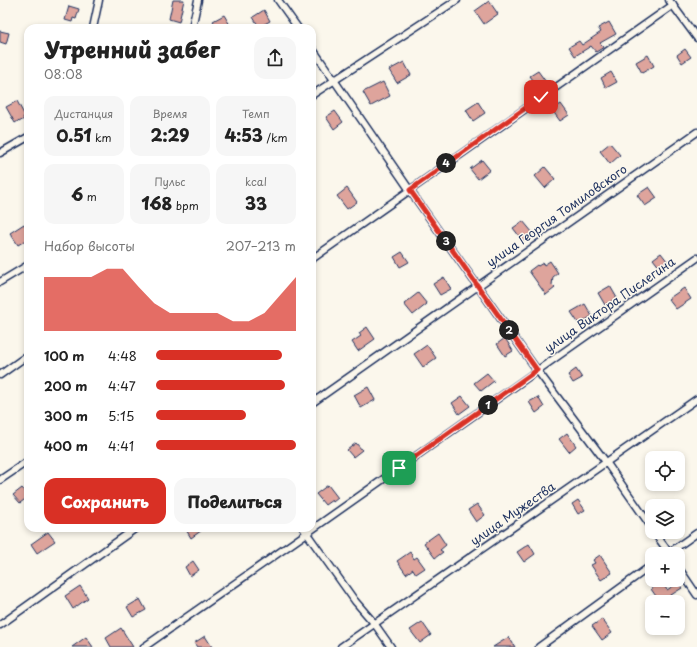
<!DOCTYPE html>
<html lang="ru">
<meta charset="utf-8">
<style>
:root{--surface:#fff;--page:#f6f6f6;--text:#222;--muted:#767676;--accent:#d93025}
body{margin:0;font-family:"Playpen Sans",sans-serif;background:var(--page);color:var(--text);height:100vh;display:flex;flex-direction:column;font-size:15px;white-space:nowrap}
*{box-sizing:border-box;margin:0}
p{font-size:13px;color:var(--muted)}
.icon{flex:none;width:22px;height:22px;fill:none;stroke:currentColor;stroke-width:2;stroke-linecap:round;stroke-linejoin:round}
.map{position:relative;flex:1;overflow:hidden}
.side{position:absolute;left:24px;top:24px;width:292px;height:508px;display:flex;flex-direction:column;background:var(--surface);border-radius:12px;box-shadow:0 2px 6px #0003}
.side>*{flex:none}
.buttons{position:absolute;left:645px;top:451px;display:grid;gap:8px}
.buttons a{display:grid;place-items:center;width:40px;height:40px;border-radius:8px;background:var(--surface);box-shadow:0 2px 6px #0003;font-size:20px}
.pin{position:absolute;display:grid;place-items:center;width:34px;height:34px;color:#fff;margin:-17px;border-radius:8px;box-shadow:0 2px 6px #0006}
.km{position:absolute;width:20px;height:20px;margin:-10px;border-radius:50%;background:#222;color:#fff;font-size:11px;line-height:20px;text-align:center}
.round{display:grid;place-items:center;flex:none;width:42px;height:42px;border-radius:12px;background:var(--page)}
.headline{display:flex;align-items:center;justify-content:space-between;height:68px;padding:0 20px}
h1{font-size:22px;font-weight:800;line-height:30px}
.stats{display:grid;grid-template-columns:repeat(3,1fr);gap:6px;height:68px;padding:4px 20px}
.stats div{display:grid;align-content:center;border-radius:10px;background:var(--page);text-align:center}
.stats b{font-size:17px;font-weight:800}
.stats small{font-size:11px;font-weight:400}
.stats p{font-size:11px}
.chart{height:112px;padding:8px 20px}
.chart p{display:flex;justify-content:space-between}
.chart svg{width:100%;height:72px;margin-top:4px;fill:var(--accent);opacity:.7}
.button{display:flex;gap:8px;margin-top:auto;padding:8px 20px}
.button a{flex:1;height:46px;border-radius:12px;background:var(--accent);color:#fff;font-size:16px;font-weight:800;line-height:46px;text-align:center}
.button a+a{background:var(--page);color:var(--text)}
ul{padding:0 20px;list-style:none;font-size:13px}
li{display:grid;grid-template-columns:64px 48px 1fr;align-items:center;height:30px}
li i{height:10px;border-radius:5px;background:var(--accent)}
.map>svg:first-child{display:block}
.building{fill:#dea49c;stroke:#1b2f5e}
.lines{fill:none;stroke-linecap:round;stroke-linejoin:round}
.minor-casing{stroke:#1b2f5e;stroke-width:9}
.minor{stroke:#fbf7ec;stroke-width:6}
.route-casing{stroke:#fff;stroke-width:8}
.route{stroke:#d93025;stroke-width:5}
.labels{text-anchor:middle;stroke-width:3;stroke-linejoin:round;paint-order:stroke}
.street-label{font-size:12px;fill:#1b2f5e;stroke:#fbf7ec}
</style>
<div class="map">
<svg width="697" height="647" viewBox="0 0 697 647">
<rect width="100%" height="100%" fill="#fbf7ec"/>
<filter id="ink" filterUnits="userSpaceOnUse"><feTurbulence type="fractalNoise" baseFrequency=".025" numOctaves="2"/><feDisplacementMap in="SourceGraphic" scale="8" xChannelSelector="R" yChannelSelector="G"/><feConvolveMatrix kernelMatrix="1 2 1 2 8 2 1 2 1" color-interpolation-filters="sRGB"/></filter>
<g filter="url(#ink)">
<g class="building">
<path d="M173 0H184L179 22 169 19Z"/>
<path d="M489 1 498 14 484 24 475 11Z"/>
<path d="M69 6 79 9 76 19 73 18 72 22 65 20Z"/>
<path d="M264 10 270 21 259 27 253 17Z"/>
<path d="M224 15 230 25 225 28H217L213 21Z"/>
<path d="M609 22 616 34 600 43 604 47 596 52 591 46 575 56 569 47 579 41 582 45 601 32 598 28Z"/>
<path d="M0 31 9 33 6 44 0 42Z"/>
<path d="M685 49 691 57 682 63 677 55Z"/>
<path d="M648 55 654 66 642 73 636 62Z"/>
<path d="M404 62 411 75 397 83 389 70Z"/>
<path d="M538 71 546 82 538 87 530 76Z"/>
<path d="M611 72 617 82 606 88 601 78Z"/>
<path d="M383 82 390 96 371 106 363 92Z"/>
<path d="M17 101 25 116 23 117 24 119 19 122 18 121 15 123 6 107Z"/>
<path d="M478 102 485 113 473 121 466 110Z"/>
<path d="M561 104 569 115 560 121 552 110Z"/>
<path d="M335 111 343 122 334 129 326 117Z"/>
<path d="M610 143 620 155 610 164 600 151Z"/>
<path d="M482 160 490 170 478 179 470 169Z"/>
<path d="M545 167 555 179 545 188 535 176Z"/>
<path d="M649 187 657 198 645 206 637 195Z"/>
<path d="M347 188 357 202 347 209 337 196Z"/>
<path d="M523 221 533 233 523 241 513 228Z"/>
<path d="M24 224 28 230V239L18 245 10 233Z"/>
<path d="M402 252 409 262 400 267 394 257Z"/>
<path d="M661 253 668 262 660 268 653 259Z"/>
<path d="M550 261 558 273 553 277 552 285 555 288 546 295 529 271 537 265 538 266 543 263 544 265Z"/>
<path d="M444 277 451 289 440 295 433 284Z"/>
<path d="M610 286 617 298 605 305 598 293Z"/>
<path d="M684 288 691 299 676 309 668 299Z"/>
<path d="M418 293 427 304 413 315 404 304Z"/>
<path d="M585 304 592 316 579 324 571 312Z"/>
<path d="M367 327 375 339 358 351 352 342 361 336 359 333Z"/>
<path d="M505 338 513 351 505 356 497 344Z"/>
<path d="M427 345 436 358 423 367 414 354Z"/>
<path d="M576 369 582 378 573 383 568 375Z"/>
<path d="M487 373 494 381 481 391 474 383Z"/>
<path d="M368 387 375 400 361 408 354 395Z"/>
<path d="M462 396 470 406 459 414 452 403Z"/>
<path d="M538 397 544 407 536 413 529 402Z"/>
<path d="M567 433 576 446 569 452 559 439Z"/>
<path d="M356 443 362 450 353 457 347 450Z"/>
<path d="M328 485 338 498 333 502 332 500 325 505 316 494Z"/>
<path d="M22 488 28 495V497L20 503 13 495Z"/>
<path d="M578 500 585 510 578 514 572 504Z"/>
<path d="M477 504 485 515 476 522 468 510Z"/>
<path d="M185 528H205L191 538Z"/>
<path d="M48 532 55 541 37 553 31 544Z"/>
<path d="M438 533 446 545 440 550 443 552 435 558 424 543Z"/>
<path d="M529 544 535 554 524 562 517 552Z"/>
<path d="M410 552 414 559 417 557 425 568 416 574 413 569 406 574 397 561Z"/>
<path d="M600 555 612 573 601 580 591 565 595 563 593 560Z"/>
<path d="M193 561 199 570 190 576 185 567Z"/>
<path d="M662 582 667 590 678 583 682 588 660 602 651 589Z"/>
<path d="M80 586 88 598 73 609 65 596Z"/>
<path d="M140 599 146 610 133 617 127 607Z"/>
<path d="M602 619 612 633 602 640 592 626Z"/>
<path d="M422 622 431 635 420 643 410 630Z"/>
<path d="M121 628 133 647H111L106 638Z"/>
<path d="M205 636 212 647H197L194 643Z"/>
<path d="M86 637 93 647H72Z"/>
<path d="M509 637 515 647H493Z"/>
</g>
<g class="lines">
<g class="minor-casing">
<g id="minor">
<path d="M278 0 298 28"/>
<path d="M669 0 697 38"/>
<path d="M93 28 99 0"/>
<path d="M192 28 198 0"/>
<path d="M312 48 409 189 537 370 606 462 652 528"/>
<path d="M312 95 457 0"/>
<path d="M0 153 28 137"/>
<path d="M312 259 673 5"/>
<path d="M0 282 28 265"/>
<path d="M0 375 28 355"/>
<path d="M312 403 697 132"/>
<path d="M0 480 28 461"/>
<path d="M303 528 355 601 374 623 391 647"/>
<path d="M654 532 670 554"/>
<path d="M667 554 697 533"/>
<path d="M678 567 697 595"/>
<path d="M0 625 136 528"/>
<path d="M144 647 307 533 697 258"/>
<path d="M341 647 697 399"/>
<path d="M539 647 652 565"/>
</g>
</g>
<use href="#minor" class="minor"/>
</g>
</g>
<g class="lines" filter="url(#ink)">
<g class="route-casing">
<path id="route" d="M399 468 537 370 410 190 541 97"/>
</g>
<use href="#route" class="route"/>
</g>
<g class="labels">
<g class="street-label">
<text transform="translate(557 216) rotate(-35)" y="4">улица Георгия Томиловского</text>
<text transform="translate(610 305) rotate(-35)" y="4">улица Виктора Пислегина</text>
<text transform="translate(513 514) rotate(-35)" y="4">улица Мужества</text>
</g>
</g>
</svg>
<div class="buttons">
<a><svg class="icon" aria-label="locate" viewBox="0 0 24 24"><circle cx="12" cy="12" r="6"/><path d="M12 2v4M12 18v4M2 12h4M18 12h4"/></svg></a>
<a><svg class="icon" aria-label="layers" viewBox="0 0 24 24"><path d="M12 4l9 5-9 5-9-5zM3 14l9 5 9-5"/></svg></a>
<a>+</a>
<a>−</a>
</div>
<div class="pin" style="left:399px;top:468px;background:#1e9e55"><svg class="icon" aria-label="arrive" viewBox="0 0 24 24"><path d="M6 21V4h12l-3 4 3 4H6"/></svg></div>
<div class="pin" style="left:541px;top:97px;background:#d93025"><svg class="icon" aria-label="check" viewBox="0 0 24 24"><path d="M5 12l5 5 9-10"/></svg></div>
<b class="km" style="left:488px;top:405px">1</b>
<b class="km" style="left:509px;top:330px">2</b>
<b class="km" style="left:446px;top:241px">3</b>
<b class="km" style="left:446px;top:163px">4</b>
<section class="side">
<div class="headline"><div><h1>Утренний забег</h1><p>08:08</p></div><a class="round"><svg class="icon" aria-label="share" viewBox="0 0 24 24"><path d="M12 15V3M7 8l5-5 5 5M5 13v7h14v-7"/></svg></a></div>
<div class="stats">
<div><p>Дистанция</p><b>0.51<small> km</small></b></div>
<div><p>Время</p><b>2:29</b></div>
<div><p>Темп</p><b>4:53<small> /km</small></b></div>
</div>
<div class="stats">
<div><b>6<small> m</small></b></div>
<div><p>Пульс</p><b>168<small> bpm</small></b></div>
<div><p>kcal</p><b>33</b></div>
</div>
<div class="chart"><p><span>Набор высоты</span>207–213 m</p>
<svg viewBox="0 0 160 44" preserveAspectRatio="none"><path d="M0 44V11L10 11L20 11L30 11L40 6L50 6L60 17L70 27L80 33L90 33L100 33L110 33L120 38L130 38L140 33L150 22L160 11V44z"/></svg>
</div>
<ul>
<li><b>100 m</b>4:48<i style="width:90%"></i></li>
<li><b>200 m</b>4:47<i style="width:92%"></i></li>
<li><b>300 m</b>5:15<i style="width:64%"></i></li>
<li><b>400 m</b>4:41<i style="width:100%"></i></li>
</ul>
<div class="button"><a>Сохранить</a><a>Поделиться</a></div>
</section>
</div>
